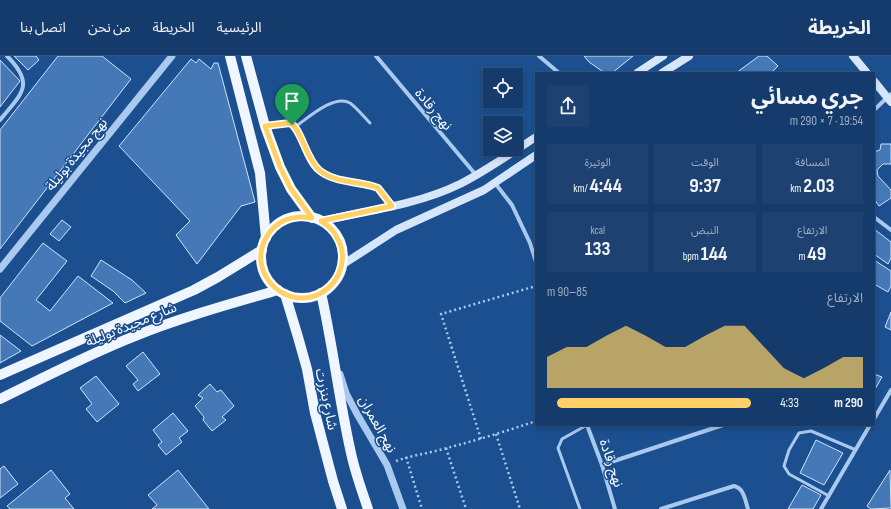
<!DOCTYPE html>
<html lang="ar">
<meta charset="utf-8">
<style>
:root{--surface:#143b6b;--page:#1d4271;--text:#f1f3f6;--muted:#9dadc1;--line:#33557e;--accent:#ffd166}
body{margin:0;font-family:"Sofia Sans Condensed","Noto Sans Arabic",sans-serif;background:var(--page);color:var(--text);direction:rtl;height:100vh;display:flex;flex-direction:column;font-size:15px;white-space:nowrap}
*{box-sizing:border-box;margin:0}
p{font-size:13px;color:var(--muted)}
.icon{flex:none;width:22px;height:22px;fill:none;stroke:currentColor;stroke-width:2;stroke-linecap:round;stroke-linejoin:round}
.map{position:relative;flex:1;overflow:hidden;direction:ltr}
.sheet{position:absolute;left:535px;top:16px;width:340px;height:354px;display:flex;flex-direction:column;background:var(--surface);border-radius:0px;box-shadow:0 2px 6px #0003,0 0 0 1px var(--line);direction:rtl}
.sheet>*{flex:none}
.fabs{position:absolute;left:483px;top:12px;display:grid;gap:8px}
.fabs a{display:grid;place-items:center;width:40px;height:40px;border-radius:0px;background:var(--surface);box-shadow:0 2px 6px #0003,0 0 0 1px var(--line);font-size:20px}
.pin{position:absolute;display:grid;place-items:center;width:34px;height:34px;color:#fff;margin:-41px -17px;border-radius:50% 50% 50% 0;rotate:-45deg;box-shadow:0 0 4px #0007}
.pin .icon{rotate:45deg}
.round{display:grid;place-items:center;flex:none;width:42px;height:42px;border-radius:0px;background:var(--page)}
.head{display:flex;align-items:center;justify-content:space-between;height:68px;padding:0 12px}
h1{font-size:22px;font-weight:700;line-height:30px}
.metrics{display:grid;grid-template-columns:repeat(3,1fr);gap:6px;height:68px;padding:4px 12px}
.metrics div{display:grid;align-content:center;border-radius:0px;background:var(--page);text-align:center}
.metrics b{font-size:20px;font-weight:700}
.metrics small{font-size:11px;font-weight:400}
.metrics p{font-size:11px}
.chart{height:112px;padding:8px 12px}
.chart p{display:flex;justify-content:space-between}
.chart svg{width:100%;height:72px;margin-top:4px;fill:var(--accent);opacity:.7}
ul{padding:0 12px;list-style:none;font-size:13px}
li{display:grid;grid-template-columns:64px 48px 1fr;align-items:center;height:30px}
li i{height:10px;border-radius:5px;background:var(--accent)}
header{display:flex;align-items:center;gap:24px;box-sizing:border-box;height:56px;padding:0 20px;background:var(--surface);border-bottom:1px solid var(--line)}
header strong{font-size:19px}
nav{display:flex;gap:22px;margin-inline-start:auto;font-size:14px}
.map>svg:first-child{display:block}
.building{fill:#4478b7;stroke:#cfe3fa}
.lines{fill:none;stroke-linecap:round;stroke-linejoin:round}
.path{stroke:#a9c9ee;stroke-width:2.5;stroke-dasharray:2 3;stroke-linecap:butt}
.service{stroke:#a9c9ee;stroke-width:3}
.minor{stroke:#a9c9ee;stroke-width:4}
.tertiary{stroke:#a9c9ee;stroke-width:7}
.secondary{stroke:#d6e6fa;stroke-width:8}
.primary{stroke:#f0f6ff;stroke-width:10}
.route-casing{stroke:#fff;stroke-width:8}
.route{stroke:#ffd166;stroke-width:5}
.labels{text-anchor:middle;stroke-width:3;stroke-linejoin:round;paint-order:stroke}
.street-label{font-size:14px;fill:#fff;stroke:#1b4f8f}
</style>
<header>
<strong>الخريطة</strong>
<nav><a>الرئيسية</a><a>الخريطة</a><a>من نحن</a><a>اتصل بنا</a></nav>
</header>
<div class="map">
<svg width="891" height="453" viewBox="0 0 891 453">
<rect width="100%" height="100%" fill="#1b4f8f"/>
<g class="building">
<path d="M14 0H36L39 4 28 14Z"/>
<path d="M58 0H102L131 23 0 193V74Z"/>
<path d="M584 0H633L612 17H605L589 6Z"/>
<path d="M759 0H767L778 10 771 17H736Z"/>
<path d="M191 3 196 7 199 3 211 13 214 7H218L255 146 241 150 197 208 176 179 190 165 119 90Z"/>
<path d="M0 4 20 25 0 51Z"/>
<path d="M881 88H891V108H883L877 114 878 120 891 134V142L879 150 874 143V96L880 94Z"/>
<path d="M62 164 71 171 59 185 50 178Z"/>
<path d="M874 173 891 186V202L888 208 874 198Z"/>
<path d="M43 187 67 205 36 244 50 255 78 220 113 247 32 290 0 265V242Z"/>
<path d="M101 204 132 224 146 237 125 247 113 235 91 220Z"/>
<path d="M874 204 891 215V230L888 236 874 228Z"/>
<path d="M891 256V274L885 271Z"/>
<path d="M0 279 21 295 0 307Z"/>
<path d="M143 296 160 318 138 335 133 328 138 324 126 310Z"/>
<path d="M874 318 882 321 874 335Z"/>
<path d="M96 320 119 348 97 366 86 353 92 348 80 332Z"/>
<path d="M210 328 217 336 221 334 234 350 222 361 226 364 212 375 203 364 204 361 195 350 203 342 198 339Z"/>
<path d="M173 357 188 375 179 382 182 386 166 399 158 389 162 386 153 374Z"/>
<path d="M816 384 843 397 824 429 800 417Z"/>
<path d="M4 410 18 428 0 442V413Z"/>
<path d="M51 414 70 438 65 442 74 453H10L7 450Z"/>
<path d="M178 414 209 453H152L157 449 148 439Z"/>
<path d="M890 414 891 452 871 453 867 450Z"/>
<path d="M802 429 821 439 813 453H788Z"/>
</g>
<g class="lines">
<g class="path">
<path d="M496 378 520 453"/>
<path d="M481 383 441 258 536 230"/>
<path d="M446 392 466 453"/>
<path d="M406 401 422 453"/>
<path d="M396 405C413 399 430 397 447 392 477 384 507 375 536 365"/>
</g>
<g class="service">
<path d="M267 70 290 67 295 71C304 90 311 114 332 122 344 126 359 126 372 129L378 133 392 150"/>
<path d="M295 71C308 62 334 38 350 47 357 52 364 61 370 67"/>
<path d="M829 440 789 418 784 410 789 394 799 377 811 375 856 394"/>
<path d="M580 453 558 392 562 383 587 369"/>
</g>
<g class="minor">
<path d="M376 0 476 119"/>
<path d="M539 0 559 17"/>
<path d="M874 54 891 38"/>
<path d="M0 64C21 38 36 29 7 0"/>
<path d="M495 127 512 149 530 187 536 206"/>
<path d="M874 161 891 174"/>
<path d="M874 363 891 334"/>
<path d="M587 369 602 409 615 453"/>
<path d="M602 409 723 369"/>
<path d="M661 453 734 430C744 432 745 444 748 453"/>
<path d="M821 453 870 369"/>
</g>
<g class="tertiary">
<path d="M0 213 172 0"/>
<path d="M340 318 346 337 357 358 387 409 403 453"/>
</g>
<g class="secondary">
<path d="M853 0 867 17"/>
<path d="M637 17 663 0"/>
<path d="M662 17 689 0"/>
<path d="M874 25 891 46"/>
<path d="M321 165C367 155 417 149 460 128 486 115 511 97 536 81"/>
<path d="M342 209 396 174 484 134 536 99"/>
</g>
<g class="primary">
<path d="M230 0 260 117 266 182"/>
<path d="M246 0 265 70 280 111 291 133 312 162"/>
<circle cx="302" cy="201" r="41"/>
<path d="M321 237C333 290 339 344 351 397 355 416 362 435 368 453"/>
<path d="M285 238 298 281 307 313 315 357 333 425 342 453"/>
<path d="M0 319 194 234 218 221 262 194"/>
<path d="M0 343C45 321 89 298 135 280 182 261 230 248 278 234"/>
</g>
</g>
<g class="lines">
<g class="route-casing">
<path id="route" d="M290 67C301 72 306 103 319 114 333 126 354 125 372 130L378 132 392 150 321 165C327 169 333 173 336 180 349 199 341 226 321 237 296 251 265 234 261 206 259 189 269 171 285 164 294 160 303 161 312 162L291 133 280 111 265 70Z"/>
</g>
<use href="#route" class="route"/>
</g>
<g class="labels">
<g class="street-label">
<text transform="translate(434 53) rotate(50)" y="5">نهج رقادة</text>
<text transform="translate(76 98) rotate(-51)" y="5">نهج مجيدة بوليلة</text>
<text transform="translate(131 268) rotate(-22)" y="5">شارع مجيدة بوليلة</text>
<text transform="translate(327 343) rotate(78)" y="5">شارع بنزرت</text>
<text transform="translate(378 368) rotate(61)" y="5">نهج العمران</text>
<text transform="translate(612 407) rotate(72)" y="5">نهج رقادة</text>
</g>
</g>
</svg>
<div class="fabs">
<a><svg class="icon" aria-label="locate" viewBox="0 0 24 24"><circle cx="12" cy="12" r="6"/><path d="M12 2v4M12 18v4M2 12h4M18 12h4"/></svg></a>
<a><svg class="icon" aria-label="layers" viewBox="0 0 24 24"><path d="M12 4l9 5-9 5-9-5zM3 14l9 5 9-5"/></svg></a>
</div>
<div class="pin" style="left:292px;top:69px;background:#1e9e55"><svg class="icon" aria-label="arrive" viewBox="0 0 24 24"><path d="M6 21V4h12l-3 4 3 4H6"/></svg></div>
<section class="sheet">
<div class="head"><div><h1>جري مسائي</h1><p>19:54 · 7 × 290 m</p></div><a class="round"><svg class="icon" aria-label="share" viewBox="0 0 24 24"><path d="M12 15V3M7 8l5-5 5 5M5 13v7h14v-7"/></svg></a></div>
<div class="metrics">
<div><p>المسافة</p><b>2.03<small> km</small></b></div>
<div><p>الوقت</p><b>9:37</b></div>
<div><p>الوتيرة</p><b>4:44<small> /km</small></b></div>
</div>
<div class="metrics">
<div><p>الارتفاع</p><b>49<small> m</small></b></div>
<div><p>النبض</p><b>144<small> bpm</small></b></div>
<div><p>kcal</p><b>133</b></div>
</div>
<div class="chart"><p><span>الارتفاع</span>85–90 m</p>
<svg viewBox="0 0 160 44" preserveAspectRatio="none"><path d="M0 44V25L10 19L20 19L30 12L40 6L50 12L60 19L70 19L80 12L90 6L100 6L110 19L120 32L130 38L140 32L150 25L160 25V44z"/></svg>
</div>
<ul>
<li><b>290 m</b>4:33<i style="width:95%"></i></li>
</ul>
</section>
</div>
